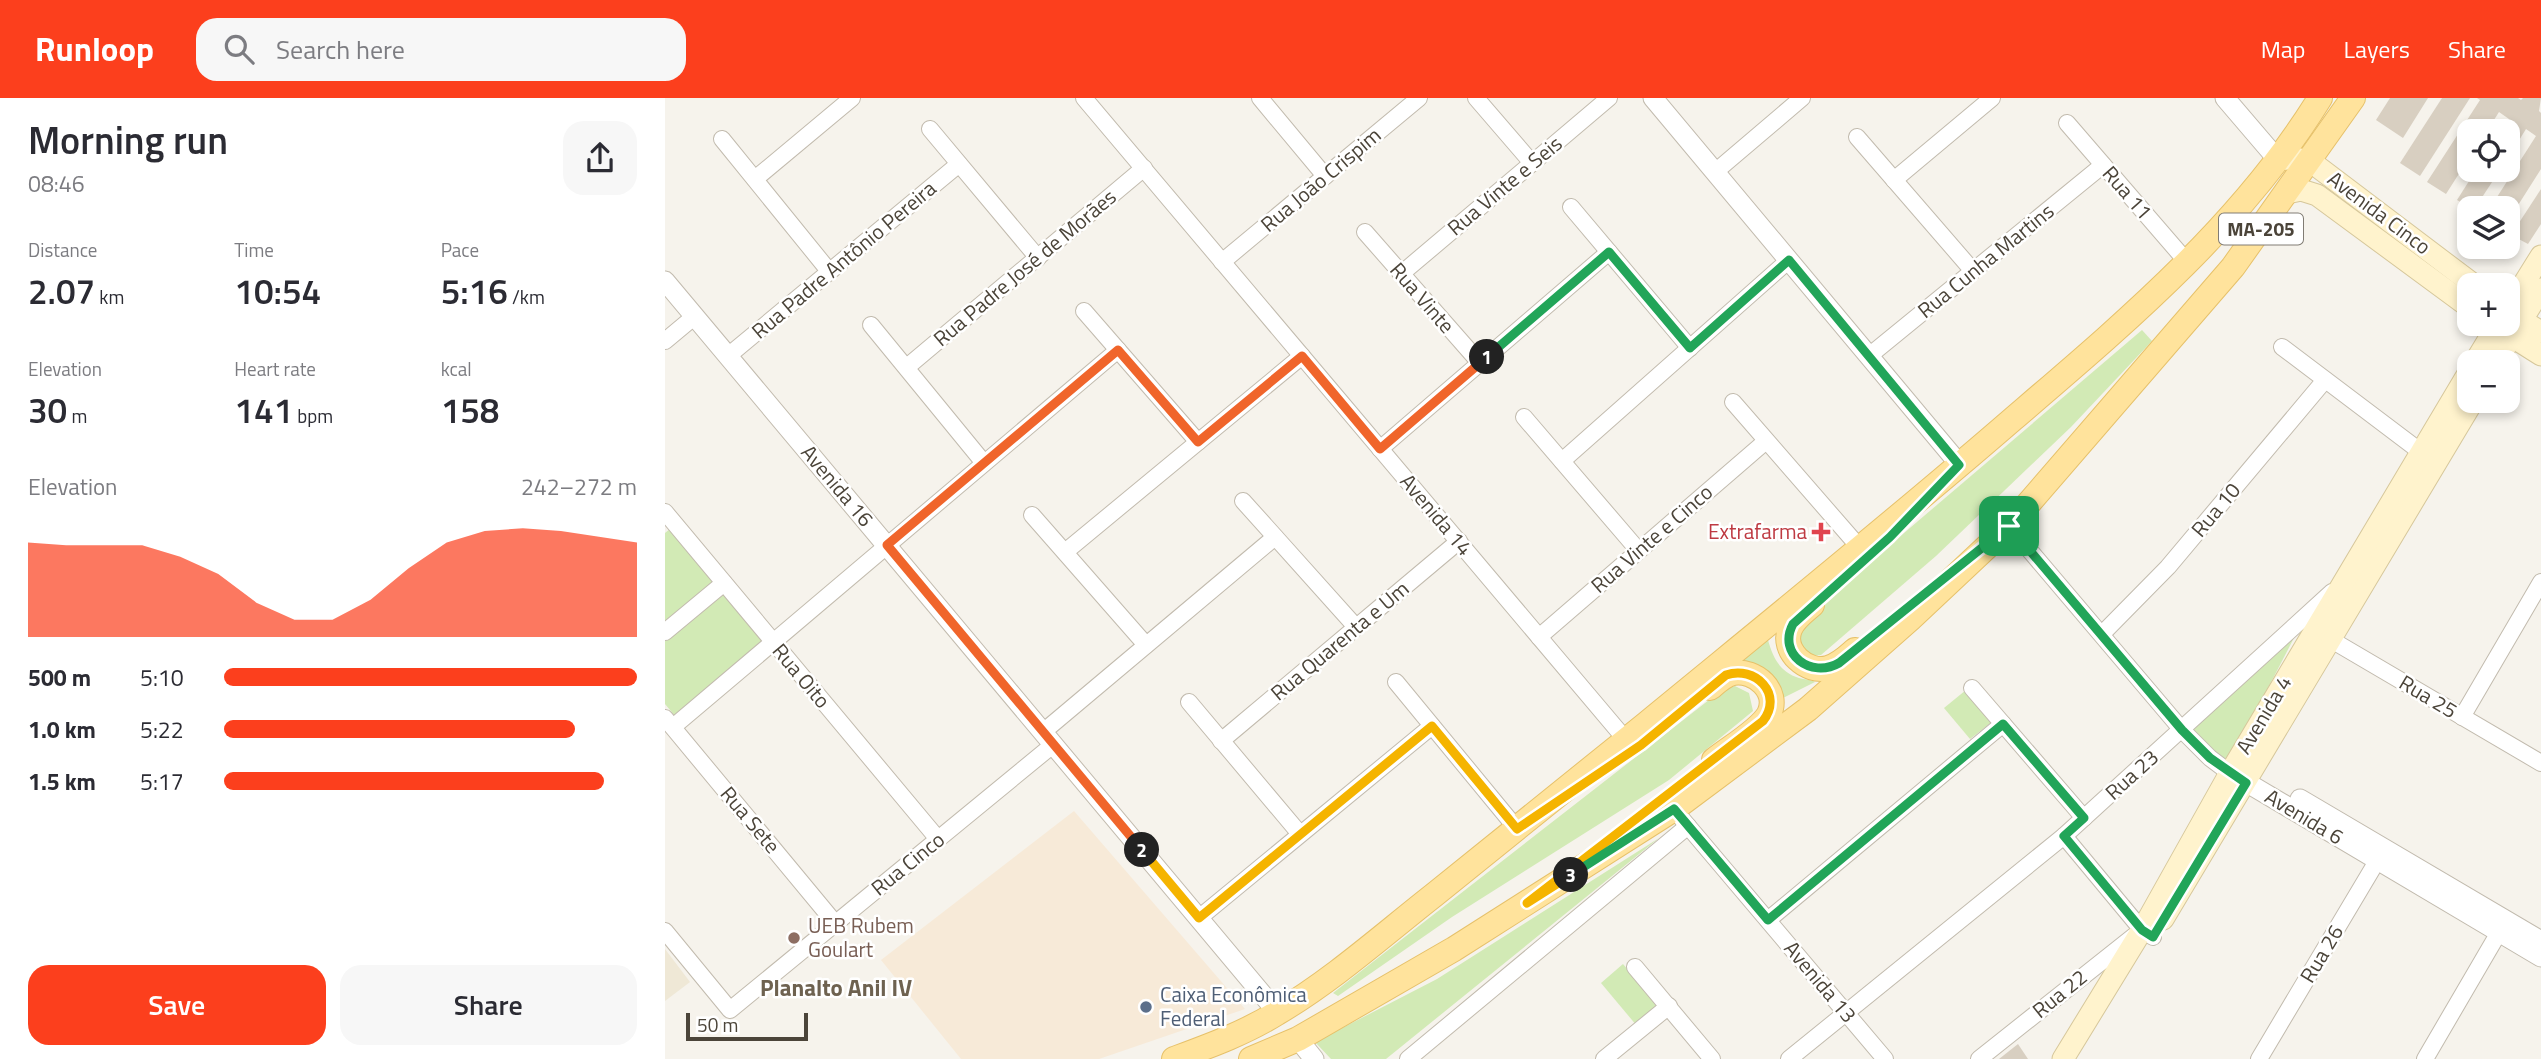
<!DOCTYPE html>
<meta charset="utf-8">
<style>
:root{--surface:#fff;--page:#f7f7f7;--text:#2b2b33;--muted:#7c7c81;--accent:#fc3f1d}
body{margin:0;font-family:"Titillium Web",sans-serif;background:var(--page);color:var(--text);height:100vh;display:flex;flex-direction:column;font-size:26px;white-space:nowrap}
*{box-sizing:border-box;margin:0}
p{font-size:23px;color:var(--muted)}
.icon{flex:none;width:38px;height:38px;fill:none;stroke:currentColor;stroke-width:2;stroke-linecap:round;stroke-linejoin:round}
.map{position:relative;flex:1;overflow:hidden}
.drawer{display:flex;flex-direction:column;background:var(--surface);width:665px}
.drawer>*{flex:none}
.tools{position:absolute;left:1792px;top:21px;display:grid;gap:14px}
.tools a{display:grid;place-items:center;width:63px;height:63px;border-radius:14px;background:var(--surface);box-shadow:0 4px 10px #0003;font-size:35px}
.scale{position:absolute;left:21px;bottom:18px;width:122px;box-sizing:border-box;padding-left:7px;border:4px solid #4b4439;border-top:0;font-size:19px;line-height:24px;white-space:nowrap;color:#4b4439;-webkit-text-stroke:5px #fff;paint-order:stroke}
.pin{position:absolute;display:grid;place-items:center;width:60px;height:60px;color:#fff;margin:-30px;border-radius:14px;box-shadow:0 4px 10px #0006}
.km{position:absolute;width:35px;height:35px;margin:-18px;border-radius:50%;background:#222;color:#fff;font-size:19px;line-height:35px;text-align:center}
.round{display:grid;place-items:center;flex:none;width:74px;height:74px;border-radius:21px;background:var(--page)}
.headline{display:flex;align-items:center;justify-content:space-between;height:119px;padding:0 28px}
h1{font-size:38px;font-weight:600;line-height:52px}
.metrics{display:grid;grid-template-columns:repeat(3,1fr);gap:10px;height:119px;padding:7px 28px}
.metrics div{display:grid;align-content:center}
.metrics b{font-size:35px;font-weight:600}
.metrics small{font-size:19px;font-weight:400}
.metrics p{font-size:19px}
.chart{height:196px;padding:14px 28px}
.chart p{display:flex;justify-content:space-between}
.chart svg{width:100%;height:126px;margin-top:7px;fill:var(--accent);opacity:.7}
.cta{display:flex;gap:14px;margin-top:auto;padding:14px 28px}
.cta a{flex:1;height:80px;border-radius:21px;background:var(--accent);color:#fff;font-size:28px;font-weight:600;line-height:80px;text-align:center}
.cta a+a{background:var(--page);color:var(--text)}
ul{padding:0 28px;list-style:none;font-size:23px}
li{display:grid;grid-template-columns:112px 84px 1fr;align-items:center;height:52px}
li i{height:18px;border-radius:9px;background:var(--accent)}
header{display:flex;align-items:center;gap:42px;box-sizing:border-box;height:98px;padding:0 35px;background:var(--accent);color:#fff}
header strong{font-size:33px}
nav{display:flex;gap:38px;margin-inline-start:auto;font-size:24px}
.search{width:490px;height:63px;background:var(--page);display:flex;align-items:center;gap:18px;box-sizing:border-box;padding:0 24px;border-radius:21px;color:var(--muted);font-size:26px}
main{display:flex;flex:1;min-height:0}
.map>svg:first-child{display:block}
.commercial{fill:#f7ead8}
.education{fill:#efe8d6}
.green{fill:#d2eab5}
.building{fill:#d8cfc1}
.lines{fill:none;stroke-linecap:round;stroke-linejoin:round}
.minor-casing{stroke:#c2bbae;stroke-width:18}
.tertiary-casing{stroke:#c2bbae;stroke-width:21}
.secondary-casing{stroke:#d6c79b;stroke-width:23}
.primary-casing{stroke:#e6c16a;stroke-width:26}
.minor{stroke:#fff;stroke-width:16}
.tertiary{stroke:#fff;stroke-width:19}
.secondary{stroke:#fff3cd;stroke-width:21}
.primary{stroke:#ffe39c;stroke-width:24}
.split-1-casing{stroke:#fff;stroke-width:14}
.split-2-casing{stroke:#fff;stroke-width:14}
.split-3-casing{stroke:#fff;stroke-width:14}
.split-4-casing{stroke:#fff;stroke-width:14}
.split-1{stroke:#22a559;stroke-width:9}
.split-2{stroke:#f0652b;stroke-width:9}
.split-3{stroke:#f5b400;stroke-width:9}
.split-4{stroke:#22a559;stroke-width:9}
.health-dot{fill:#e0444e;stroke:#fff;stroke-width:2.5}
.education-dot{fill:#8d6e63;stroke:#fff;stroke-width:2.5}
.service-dot{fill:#5c6f8a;stroke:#fff;stroke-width:2.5}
.labels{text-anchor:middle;stroke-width:5;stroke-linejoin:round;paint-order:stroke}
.shield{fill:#fff;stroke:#817c74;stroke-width:2}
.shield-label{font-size:19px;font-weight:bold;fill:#4b4439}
.street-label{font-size:21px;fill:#4b4439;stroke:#fff}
.health-label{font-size:21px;fill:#be3a42;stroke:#fff;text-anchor:end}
.education-label{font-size:21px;fill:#785e54;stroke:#fff;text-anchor:start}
.service-label{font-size:21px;fill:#4e5e75;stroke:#fff;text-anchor:start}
.neighbourhood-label{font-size:23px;font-weight:bold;fill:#6e6250;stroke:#fff}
</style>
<header>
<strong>Runloop</strong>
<div class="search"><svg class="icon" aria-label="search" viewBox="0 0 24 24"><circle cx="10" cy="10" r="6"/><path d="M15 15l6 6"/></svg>Search here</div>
<nav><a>Map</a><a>Layers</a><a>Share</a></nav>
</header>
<main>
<section class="drawer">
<div class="headline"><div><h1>Morning run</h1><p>08:46</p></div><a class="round"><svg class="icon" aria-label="share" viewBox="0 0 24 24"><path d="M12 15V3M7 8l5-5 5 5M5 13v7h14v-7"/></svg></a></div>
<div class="metrics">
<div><p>Distance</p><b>2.07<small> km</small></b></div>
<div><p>Time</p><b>10:54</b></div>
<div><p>Pace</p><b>5:16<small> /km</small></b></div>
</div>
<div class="metrics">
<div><p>Elevation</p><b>30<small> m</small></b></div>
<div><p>Heart rate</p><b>141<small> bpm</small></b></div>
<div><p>kcal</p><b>158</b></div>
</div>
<div class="chart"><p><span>Elevation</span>242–272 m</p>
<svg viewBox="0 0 160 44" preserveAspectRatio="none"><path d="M0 44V11L10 12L20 12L30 12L40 16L50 22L60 32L70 38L80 38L90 31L100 20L110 11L120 7L130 6L140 7L150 9L160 11V44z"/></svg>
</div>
<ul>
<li><b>500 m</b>5:10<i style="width:100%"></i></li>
<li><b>1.0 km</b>5:22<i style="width:85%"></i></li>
<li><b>1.5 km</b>5:17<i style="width:92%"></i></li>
</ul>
<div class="cta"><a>Save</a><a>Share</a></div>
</section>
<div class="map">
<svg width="1876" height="961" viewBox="0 0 1876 961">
<rect width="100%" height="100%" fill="#f6f3ec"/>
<path class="commercial" d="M409 713 580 911 434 961H296L216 862Z"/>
<path class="education" d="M0 851 25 884 0 903Z"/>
<g class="green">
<path d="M1477 232 1487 243 1406 329 1271 458 1156 557 1149 558 1137 555 1130 528Z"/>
<path d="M5 431 99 543 10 618 0 606V435Z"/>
<path d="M1643 513 1564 665 1523 633Z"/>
<path d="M1103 542C1108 560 1115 574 1134 580 1140 582 1145 581 1150 584L1116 601 1074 563Z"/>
<path d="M1070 588 1084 595 1088 613 1004 682 787 819 673 898 668 895 1058 591Z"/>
<path d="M1301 592 1327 624 1305 641 1279 610Z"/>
<path d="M994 740 721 961H666L650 944 772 881Z"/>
<path d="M958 866 994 909 972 928 936 885Z"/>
</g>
<g class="building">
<path d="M1725 0H1763L1738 40 1711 22Z"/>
<path d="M1777 0H1805L1755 78 1735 65Z"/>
<path d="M1812 0H1853L1856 2 1858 0H1876L1874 13 1876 15V71L1843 123V110H1825L1871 38 1861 31 1843 60V33H1836L1844 21 1834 14 1822 33H1804V60L1781 96 1762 84 1815 2Z"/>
<path d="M1811 72H1835L1810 110H1805L1792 102Z"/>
<path d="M1876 91V126L1863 146 1846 137Z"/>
<path d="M1353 946 1363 961H1334Z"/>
</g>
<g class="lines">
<g class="minor-casing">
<g id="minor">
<path d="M419 0 961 642"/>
<path d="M595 0 660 78"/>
<path d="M811 0 867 65"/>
<path d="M1402 25 1522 164"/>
<path d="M265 31 373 160"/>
<path d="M1192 39 1308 173"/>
<path d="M57 41 164 173"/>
<path d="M1050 74 1137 0"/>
<path d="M90 81 187 0"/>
<path d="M1229 82 1327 0"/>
<path d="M906 109 1025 250"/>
<path d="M700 134 815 265"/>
<path d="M557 164 754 0"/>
<path d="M736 176 944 0"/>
<path d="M419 213 533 344"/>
<path d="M206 227 319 365"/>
<path d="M0 243 30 218"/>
<path d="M1617 249 1756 354"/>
<path d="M63 258 294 66"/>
<path d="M1204 258 1438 67"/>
<path d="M242 269 479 70"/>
<path d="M1068 304 1195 450"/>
<path d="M859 319 973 452"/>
<path d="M715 351 944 154"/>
<path d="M897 363 1124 162"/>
<path d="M578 403 691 529"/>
<path d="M0 414 273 741"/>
<path d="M367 417 481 547"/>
<path d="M1344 428 1517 632 1545 660 1565 675"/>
<path d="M400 454 637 258"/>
<path d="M0 534 59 485"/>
<path d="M1437 536 1503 469 1660 282"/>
<path d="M1658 537 1876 665"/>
<path d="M874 539 1101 343"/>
<path d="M731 584 852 731"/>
<path d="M1307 590 1419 720"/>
<path d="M524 604 635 736"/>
<path d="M1797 619 1876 484"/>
<path d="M0 620 170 825"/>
<path d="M8 629 453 252"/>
<path d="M378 634 610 439"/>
<path d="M556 643 794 443"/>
<path d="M1017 721 1220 961"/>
<path d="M1399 738 1477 832 1488 839"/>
<path d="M534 820 767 628"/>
<path d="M1103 822 1338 626"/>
<path d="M0 833 65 912 389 646"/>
<path d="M970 869 1047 961"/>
<path d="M743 961 1023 728"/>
<path d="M939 961 1004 908"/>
<path d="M1124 961 1399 738 1667 494"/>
<path d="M1314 961 1469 838"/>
<path d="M1594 961 1718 753"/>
<path d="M1760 961 1840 824"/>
</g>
</g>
<g class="tertiary-casing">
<g id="tertiary">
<path d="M988 0 1295 367"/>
<path d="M1560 0 1613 62"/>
<path d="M0 183 613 915"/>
<path d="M1569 677 1876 859"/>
<path d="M1635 701 1876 843"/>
<path d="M633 941 649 961"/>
</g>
</g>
<g class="secondary-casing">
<g id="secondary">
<path d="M1613 62 1630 60 1645 63 1809 187"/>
<path d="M1622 95 1636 92 1652 97 1804 209"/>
<path d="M1843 211 1876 158"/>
<path d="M1845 215 1876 234"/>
<path d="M1827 226 1876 257"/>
<path d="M1810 264 1833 226"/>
<path d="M1831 264 1876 191"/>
<path d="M1498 821 1808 303"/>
<path d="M1398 961 1477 832 1565 675 1804 274"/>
</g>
</g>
<g class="primary-casing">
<g id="primary">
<path d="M1147 507C1139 514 1129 521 1125 531 1116 553 1142 576 1163 570 1174 567 1182 559 1190 552"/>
<path d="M1045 590C1052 584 1059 577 1068 575 1090 571 1115 593 1104 616 1095 632 1064 650 1049 662"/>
<path d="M509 961C544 948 580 935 612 915 668 882 718 837 769 797 840 740 911 683 981 626 1104 525 1228 425 1348 321 1460 225 1577 127 1655 0"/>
<path d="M586 961 633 941 789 851 1009 711 1143 611 1245 521 1344 428 1568 169 1688 0"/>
</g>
</g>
<use href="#minor" class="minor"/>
<use href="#tertiary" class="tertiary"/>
<use href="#secondary" class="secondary"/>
<use href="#primary" class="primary"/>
</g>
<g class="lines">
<g class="split-1-casing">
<path id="split-1" d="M822 259 944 154 1025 250 1124 162 1294 367 1225 439 1128 526C1112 556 1146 581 1174 565L1344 428"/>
</g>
<g class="split-2-casing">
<path id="split-2" d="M477 752 222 447 453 252 533 344 637 258 715 351 822 259"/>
</g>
<g class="split-3-casing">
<path id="split-3" d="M477 752 534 820 767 628 852 731 976 647 1061 577C1090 567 1119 596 1098 623L862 805 906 777"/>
</g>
<g class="split-4-casing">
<path id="split-4" d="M906 777 1009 711 1103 822 1338 626 1419 720 1399 738 1477 832 1488 839 1581 685 1545 660 1517 632 1344 428"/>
</g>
<use href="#split-1" class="split-1"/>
<use href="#split-2" class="split-2"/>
<use href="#split-3" class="split-3"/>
<use href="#split-4" class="split-4"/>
</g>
<path class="health-dot" d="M1152.5 423.5h7v7h7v7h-7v7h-7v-7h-7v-7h7z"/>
<circle class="education-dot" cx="129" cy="840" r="7"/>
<circle class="service-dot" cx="481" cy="909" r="7"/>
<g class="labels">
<rect class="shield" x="1554" y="115.5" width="84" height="31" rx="5"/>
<g class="shield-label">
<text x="1596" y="138">MA-205</text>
</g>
<g class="street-label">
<text transform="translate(656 82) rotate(-40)" y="7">Rua João Crispim</text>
<text transform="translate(840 88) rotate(-40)" y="7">Rua Vinte e Seis</text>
<text transform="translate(1462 95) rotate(49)" y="7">Rua 11</text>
<text transform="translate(1714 115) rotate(37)" y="7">Avenida Cinco</text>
<text transform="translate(179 162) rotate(-40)" y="7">Rua Padre Antônio Pereira</text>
<text transform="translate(1321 163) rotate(-39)" y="7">Rua Cunha Martins</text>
<text transform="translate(360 170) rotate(-40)" y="7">Rua Padre José de Morães</text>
<text transform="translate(757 200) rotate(49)" y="7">Rua Vinte</text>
<text transform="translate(172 388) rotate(50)" y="7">Avenida 16</text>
<text transform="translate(1551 412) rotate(-50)" y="7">Rua 10</text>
<text transform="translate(771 417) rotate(50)" y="7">Avenida 14</text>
<text transform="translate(987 441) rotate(-41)" y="7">Rua Vinte e Cinco</text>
<text transform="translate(675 543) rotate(-40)" y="7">Rua Quarenta e Um</text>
<text transform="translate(136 578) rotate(50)" y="7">Rua Oito</text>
<text transform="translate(1763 599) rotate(31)" y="7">Rua 25</text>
<text transform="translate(1599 617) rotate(-59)" y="7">Avenida 4</text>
<text transform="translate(1467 677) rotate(-42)" y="7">Rua 23</text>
<text transform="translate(1639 719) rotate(31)" y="7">Avenida 6</text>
<text transform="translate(85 722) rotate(50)" y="7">Rua Sete</text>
<text transform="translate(243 766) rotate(-39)" y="7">Rua Cinco</text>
<text transform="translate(1657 856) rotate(-59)" y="7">Rua 26</text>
<text transform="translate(1155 884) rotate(50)" y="7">Avenida 13</text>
<text transform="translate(1395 896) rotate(-39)" y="7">Rua 22</text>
</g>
<g class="health-label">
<text x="1142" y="441">Extrafarma</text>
</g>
<g class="education-label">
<text x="143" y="835">UEB Rubem<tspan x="143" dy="24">Goulart</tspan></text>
</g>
<g class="service-label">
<text x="495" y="904">Caixa Econômica<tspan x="495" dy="24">Federal</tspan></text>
</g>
<g class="neighbourhood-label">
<text x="171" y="898">Planalto Anil IV</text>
</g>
</g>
</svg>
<div class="tools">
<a><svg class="icon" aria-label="locate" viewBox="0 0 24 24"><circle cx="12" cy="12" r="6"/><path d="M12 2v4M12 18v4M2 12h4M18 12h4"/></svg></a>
<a><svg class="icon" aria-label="layers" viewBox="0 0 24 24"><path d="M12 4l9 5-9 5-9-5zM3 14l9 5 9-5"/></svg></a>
<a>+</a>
<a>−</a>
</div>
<div class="scale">50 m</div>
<div class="pin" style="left:1344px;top:428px;background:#1e9e55"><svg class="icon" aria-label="arrive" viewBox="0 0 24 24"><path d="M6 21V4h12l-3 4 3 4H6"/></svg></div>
<b class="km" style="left:822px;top:259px">1</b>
<b class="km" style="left:477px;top:752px">2</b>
<b class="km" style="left:906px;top:777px">3</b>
</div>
</main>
